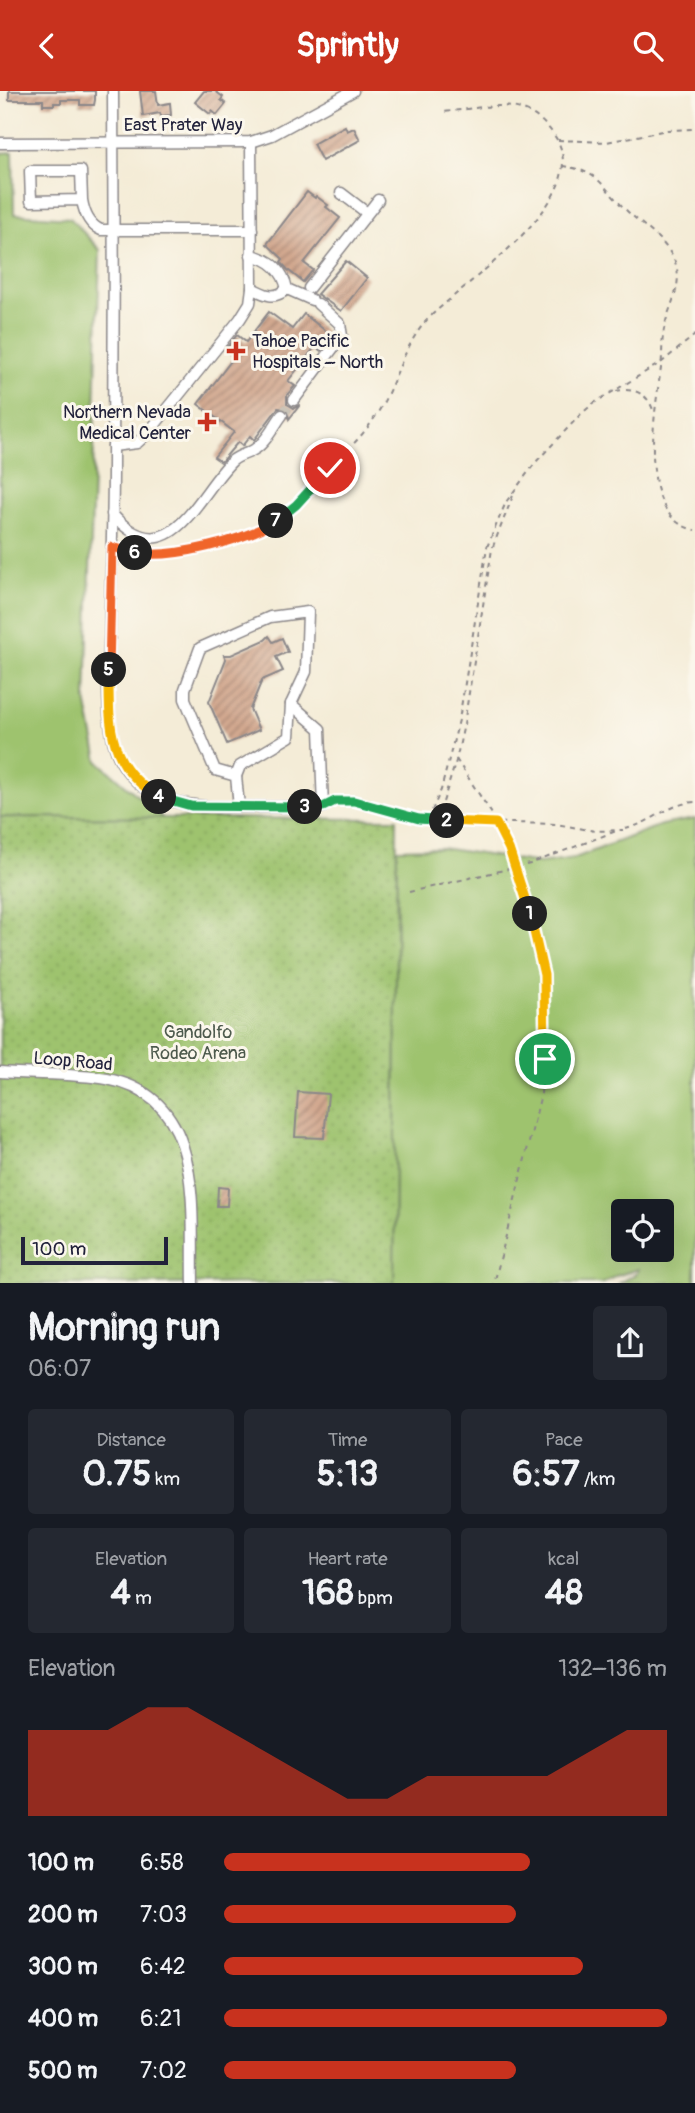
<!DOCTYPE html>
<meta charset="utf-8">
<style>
:root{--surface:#171b24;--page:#242831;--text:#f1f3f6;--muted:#9ea1a6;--accent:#c8321e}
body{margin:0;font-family:Pangolin,sans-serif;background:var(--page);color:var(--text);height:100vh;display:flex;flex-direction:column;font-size:26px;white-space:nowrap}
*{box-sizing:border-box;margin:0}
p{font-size:23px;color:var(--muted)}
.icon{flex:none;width:38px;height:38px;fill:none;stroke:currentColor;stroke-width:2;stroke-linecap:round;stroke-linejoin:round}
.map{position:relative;height:1192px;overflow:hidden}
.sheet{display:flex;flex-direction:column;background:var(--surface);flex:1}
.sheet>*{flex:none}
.tools{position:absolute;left:611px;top:1108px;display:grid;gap:14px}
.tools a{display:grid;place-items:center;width:63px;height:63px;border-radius:7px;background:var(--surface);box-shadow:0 7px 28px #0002;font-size:35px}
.scale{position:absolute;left:21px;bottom:18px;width:147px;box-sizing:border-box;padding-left:7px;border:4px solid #22223b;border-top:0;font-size:19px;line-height:24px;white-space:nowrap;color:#22223b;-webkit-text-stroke:5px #fbf7ec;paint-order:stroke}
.pin{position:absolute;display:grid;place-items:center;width:60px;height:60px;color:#fff;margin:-30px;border:4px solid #fff;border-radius:50%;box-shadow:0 2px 7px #0007}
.km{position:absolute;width:35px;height:35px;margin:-18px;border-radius:50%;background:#222;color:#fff;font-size:19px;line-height:35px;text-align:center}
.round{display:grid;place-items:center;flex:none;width:74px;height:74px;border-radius:7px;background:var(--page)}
.overview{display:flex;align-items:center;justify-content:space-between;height:119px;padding:0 28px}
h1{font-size:38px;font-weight:700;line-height:52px}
.figures{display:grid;grid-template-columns:repeat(3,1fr);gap:10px;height:119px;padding:7px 28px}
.figures div{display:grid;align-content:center;border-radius:7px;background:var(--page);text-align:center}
.figures b{font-size:35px;font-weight:700}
.figures small{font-size:19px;font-weight:400}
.figures p{font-size:19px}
.chart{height:196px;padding:14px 28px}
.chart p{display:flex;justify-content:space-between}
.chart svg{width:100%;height:126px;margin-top:7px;fill:var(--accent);opacity:.7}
ul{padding:0 28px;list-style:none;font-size:23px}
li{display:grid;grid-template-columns:112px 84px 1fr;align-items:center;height:52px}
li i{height:18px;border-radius:9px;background:var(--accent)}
header{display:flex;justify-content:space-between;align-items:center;height:91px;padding:0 28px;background:var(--accent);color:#fff;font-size:32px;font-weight:700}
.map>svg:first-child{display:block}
.grass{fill:#9ec36e;stroke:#607254;stroke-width:2;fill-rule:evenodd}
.park{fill:url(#park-dots);stroke:#607254;stroke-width:2}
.building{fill:url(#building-hatch)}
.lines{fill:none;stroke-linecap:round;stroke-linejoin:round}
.minor-tunnel{stroke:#cac4b8;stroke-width:10;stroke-dasharray:10 5;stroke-linecap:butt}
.minor-casing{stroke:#8b8789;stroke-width:13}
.path{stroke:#8b8789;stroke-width:2;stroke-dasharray:5 5;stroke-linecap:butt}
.minor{stroke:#fff;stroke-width:10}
.split-1-casing{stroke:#fff;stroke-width:14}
.split-2-casing{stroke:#fff;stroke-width:14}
.split-3-casing{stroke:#fff;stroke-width:14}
.split-4-casing{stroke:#fff;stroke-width:14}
.split-5-casing{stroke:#fff;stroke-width:14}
.split-6-casing{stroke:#fff;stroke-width:14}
.split-7-casing{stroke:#fff;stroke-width:14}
.split-8-casing{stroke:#fff;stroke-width:14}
.split-1{stroke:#f5b400;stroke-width:9}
.split-2{stroke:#f5b400;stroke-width:9}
.split-3{stroke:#22a559;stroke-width:9}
.split-4{stroke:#22a559;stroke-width:9}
.split-5{stroke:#f5b400;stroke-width:9}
.split-6{stroke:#f0652b;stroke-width:9}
.split-7{stroke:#f0652b;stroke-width:9}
.split-8{stroke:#22a559;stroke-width:9}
.poi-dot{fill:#c8321e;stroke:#fbf7ec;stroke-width:2.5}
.labels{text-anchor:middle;stroke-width:6;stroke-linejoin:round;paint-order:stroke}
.street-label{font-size:18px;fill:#22223b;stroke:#fbf7ec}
.poi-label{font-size:18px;fill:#22223b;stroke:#fbf7ec;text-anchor:start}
.park-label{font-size:18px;fill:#4d5a4d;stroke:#fbf7ec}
</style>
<header><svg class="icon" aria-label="back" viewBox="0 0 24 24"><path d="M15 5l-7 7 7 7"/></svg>Sprintly<svg class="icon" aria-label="search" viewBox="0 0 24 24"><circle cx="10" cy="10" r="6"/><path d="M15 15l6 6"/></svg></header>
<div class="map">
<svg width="695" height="1193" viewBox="0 0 695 1193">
<defs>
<pattern id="park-dots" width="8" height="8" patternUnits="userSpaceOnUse" patternTransform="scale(1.75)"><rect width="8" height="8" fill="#9ec36e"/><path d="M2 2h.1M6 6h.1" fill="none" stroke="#88a760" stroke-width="1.8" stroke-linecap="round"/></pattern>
<pattern id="building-hatch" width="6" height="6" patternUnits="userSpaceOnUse" patternTransform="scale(1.75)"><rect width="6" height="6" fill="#d2a88f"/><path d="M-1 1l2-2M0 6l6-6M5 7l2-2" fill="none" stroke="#aa8876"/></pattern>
</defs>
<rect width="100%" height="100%" fill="#fbf7ec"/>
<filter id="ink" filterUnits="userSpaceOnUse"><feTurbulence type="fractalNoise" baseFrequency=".0143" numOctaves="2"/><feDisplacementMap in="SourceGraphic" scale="14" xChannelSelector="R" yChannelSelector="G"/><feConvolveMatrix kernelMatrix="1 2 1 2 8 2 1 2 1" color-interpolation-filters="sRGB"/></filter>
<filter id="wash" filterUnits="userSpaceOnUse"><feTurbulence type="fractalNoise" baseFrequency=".00686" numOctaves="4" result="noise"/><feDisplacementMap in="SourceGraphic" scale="28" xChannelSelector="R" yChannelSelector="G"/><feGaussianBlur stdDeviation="1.57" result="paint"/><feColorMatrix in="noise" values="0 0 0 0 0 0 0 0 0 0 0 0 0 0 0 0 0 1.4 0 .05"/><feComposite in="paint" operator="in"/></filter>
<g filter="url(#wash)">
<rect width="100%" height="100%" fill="#f4ecd7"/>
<g class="grass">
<path d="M13 61 14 123 70 127 100 159 86 609 98 670 163 727 0 726V62Z"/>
<path d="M695 728V1192H620L637 1182 639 1178 616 1185 604 1192 394 1193 397 758 441 757 540 772 575 767 661 734ZM623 1120H662V1158H623Z"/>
</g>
<path class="park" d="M0 726 397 728 394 1192 0 1193Z"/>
<g id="blocks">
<g class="building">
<path d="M9 0H95V9L94 14H80V9H61V12H54V14H43V9H9Z"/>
<path d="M140 0H156L158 14 170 12 171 24 161 25 160 22 143 25Z"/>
<path d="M204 0H215L223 6 221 9 226 13 217 24 212 20 210 23 195 11Z"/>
<path d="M345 35 347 40 354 37 360 49 322 70 313 53Z"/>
<path d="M307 101 315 107 316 105 328 114 326 116 340 127 304 172 313 179 303 191 288 179 281 171 283 168 267 153Z"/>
<path d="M346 170 367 187 341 220 317 203Z"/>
<path d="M269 221 292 238 304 223 332 245 321 260 315 256 288 290 295 295 287 304V313L294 317 300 314 289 328 287 318 278 317 254 349 250 345 242 355 238 351 221 371 214 366 234 341 198 313 234 266 225 259 237 244 246 251Z"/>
<path d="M269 545 273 551 282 547 288 561 276 566 283 580 262 589 250 618 259 639 227 653 209 611 226 568 224 564H231L265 549Z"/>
<path d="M298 1001 328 1003 324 1047 295 1046Z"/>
<path d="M218 1096 228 1097 227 1115H217Z"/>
</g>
</g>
</g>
<g filter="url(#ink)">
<use href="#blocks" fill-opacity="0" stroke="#8b8789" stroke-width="2"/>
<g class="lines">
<path class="minor-tunnel" d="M282 324 294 309"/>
<g class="minor-casing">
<g id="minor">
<path d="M113 0C114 126 114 251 113 377 113 426 111 476 110 525 110 565 101 638 122 672 148 715 193 716 239 716H323L320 638 291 613 306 581 308 521 270 526 200 557 185 598V608L215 679 236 685 239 716"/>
<path d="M0 52 251 51 272 44 353 0"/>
<path d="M341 102 367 122"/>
<path d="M82 109 81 80H30L31 110 82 109C84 121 89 134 101 139H252"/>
<path d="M251 164C270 168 283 179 287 198L312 209"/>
<path d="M252 197C265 204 274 209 287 198"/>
<path d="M309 197 378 109"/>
<path d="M294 309 342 245 340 233 318 213"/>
<path d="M113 355 137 352 149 341 240 228 250 212 252 197 251 51"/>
<path d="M112 423C169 487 197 404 232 370 238 364 248 363 255 358 266 351 274 335 282 324"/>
<path d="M236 685 240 675 289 646 291 613"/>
<path d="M0 981C35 984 72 982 107 988 206 1006 191 1117 193 1193"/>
</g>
</g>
<g class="path">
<path d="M558 49 607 51 667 39 695 38"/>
<path d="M562 75C599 80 601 94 625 118 642 135 672 152 677 178 681 197 669 216 665 234 661 248 663 263 661 277 655 320 635 426 695 439"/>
<path d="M616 300C633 297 647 301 653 319"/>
<path d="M123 459C135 462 147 465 159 464 193 463 257 445 284 425 303 411 316 392 332 375 348 358 364 344 377 323 395 294 403 256 426 230 461 192 599 107 554 44 524 2 487 17 443 21"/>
<path d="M456 668 492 723 509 758 529 820 544 884 545 947 541 1003 494 1193"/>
<path d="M333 711H363L409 726 432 730 556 733 595 740 623 739"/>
<path d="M428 729 441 699 459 629 487 456 506 411 535 372 581 323 594 312 662 271 695 244"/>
<path d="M437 730 456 670 464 633 492 458 514 402"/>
<path d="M625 738C650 733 669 712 695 711"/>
<path d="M409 801 530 773 616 740"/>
</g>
<use href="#minor" class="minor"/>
</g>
</g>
<g class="lines" filter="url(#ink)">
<g class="split-1-casing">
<path id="split-1" d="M530 823 544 884 545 968"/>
</g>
<g class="split-2-casing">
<path id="split-2" d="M447 730 496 732 509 758 530 823"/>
</g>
<g class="split-3-casing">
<path id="split-3" d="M305 716H323L335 710H354L419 728 447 730"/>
</g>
<g class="split-4-casing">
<path id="split-4" d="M159 706 191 715 305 716"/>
</g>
<g class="split-5-casing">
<path id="split-5" d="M109 579C109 634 107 675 159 706"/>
</g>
<g class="split-6-casing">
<path id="split-6" d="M109 579 112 456 135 462"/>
</g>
<g class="split-7-casing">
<path id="split-7" d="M135 462C173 468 242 450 276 430"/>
</g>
<g class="split-8-casing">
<path id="split-8" d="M276 430 296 414 330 377"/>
</g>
<use href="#split-1" class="split-1"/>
<use href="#split-2" class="split-2"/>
<use href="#split-3" class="split-3"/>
<use href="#split-4" class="split-4"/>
<use href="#split-5" class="split-5"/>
<use href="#split-6" class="split-6"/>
<use href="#split-7" class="split-7"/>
<use href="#split-8" class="split-8"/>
</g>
<g class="poi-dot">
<path d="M232.5 249.5h7v7h7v7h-7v7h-7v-7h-7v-7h7z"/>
<path d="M203.5 320.5h7v7h7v7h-7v7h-7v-7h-7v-7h7z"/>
</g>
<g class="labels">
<g class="street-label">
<text x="183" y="40">East Prater Way</text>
<text transform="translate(73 970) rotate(5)" y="6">Loop Road</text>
</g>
<g class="poi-label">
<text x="252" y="256">Tahoe Pacific<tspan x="252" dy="21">Hospitals – North</tspan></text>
<text x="191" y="327" text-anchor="end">Northern Nevada<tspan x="191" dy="21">Medical Center</tspan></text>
</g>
<g class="park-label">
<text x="198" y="947">Gandolfo<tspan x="198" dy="21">Rodeo Arena</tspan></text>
</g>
</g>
</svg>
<div class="tools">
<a><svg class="icon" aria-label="locate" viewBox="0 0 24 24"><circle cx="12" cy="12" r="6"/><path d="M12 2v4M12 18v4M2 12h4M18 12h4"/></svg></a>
</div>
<div class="scale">100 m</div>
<div class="pin" style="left:545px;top:968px;background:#1e9e55"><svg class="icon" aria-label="arrive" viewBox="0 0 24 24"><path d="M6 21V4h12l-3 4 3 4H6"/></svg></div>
<div class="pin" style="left:330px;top:377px;background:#d93025"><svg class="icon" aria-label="check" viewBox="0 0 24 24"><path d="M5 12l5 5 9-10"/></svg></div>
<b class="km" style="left:530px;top:823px">1</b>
<b class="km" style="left:447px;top:730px">2</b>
<b class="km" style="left:305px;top:716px">3</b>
<b class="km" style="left:159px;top:706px">4</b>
<b class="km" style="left:109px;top:579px">5</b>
<b class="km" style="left:135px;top:462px">6</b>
<b class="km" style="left:276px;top:430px">7</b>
</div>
<section class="sheet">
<div class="overview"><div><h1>Morning run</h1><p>06:07</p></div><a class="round"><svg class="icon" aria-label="share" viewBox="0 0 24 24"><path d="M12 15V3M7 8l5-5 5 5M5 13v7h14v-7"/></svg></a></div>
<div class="figures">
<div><p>Distance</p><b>0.75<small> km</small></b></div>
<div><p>Time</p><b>5:13</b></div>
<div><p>Pace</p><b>6:57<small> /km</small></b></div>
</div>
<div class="figures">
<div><p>Elevation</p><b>4<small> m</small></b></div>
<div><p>Heart rate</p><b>168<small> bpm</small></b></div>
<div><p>kcal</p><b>48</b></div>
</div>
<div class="chart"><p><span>Elevation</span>132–136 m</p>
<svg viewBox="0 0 160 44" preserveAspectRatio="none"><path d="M0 44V14L10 14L20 14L30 6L40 6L50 14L60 22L70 30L80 38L90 38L100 30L110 30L120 30L130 30L140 22L150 14L160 14V44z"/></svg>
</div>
<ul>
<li><b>100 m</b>6:58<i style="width:69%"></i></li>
<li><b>200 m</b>7:03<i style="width:66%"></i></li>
<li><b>300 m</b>6:42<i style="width:81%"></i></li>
<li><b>400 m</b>6:21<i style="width:100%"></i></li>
<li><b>500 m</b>7:02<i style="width:66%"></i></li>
</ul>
</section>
